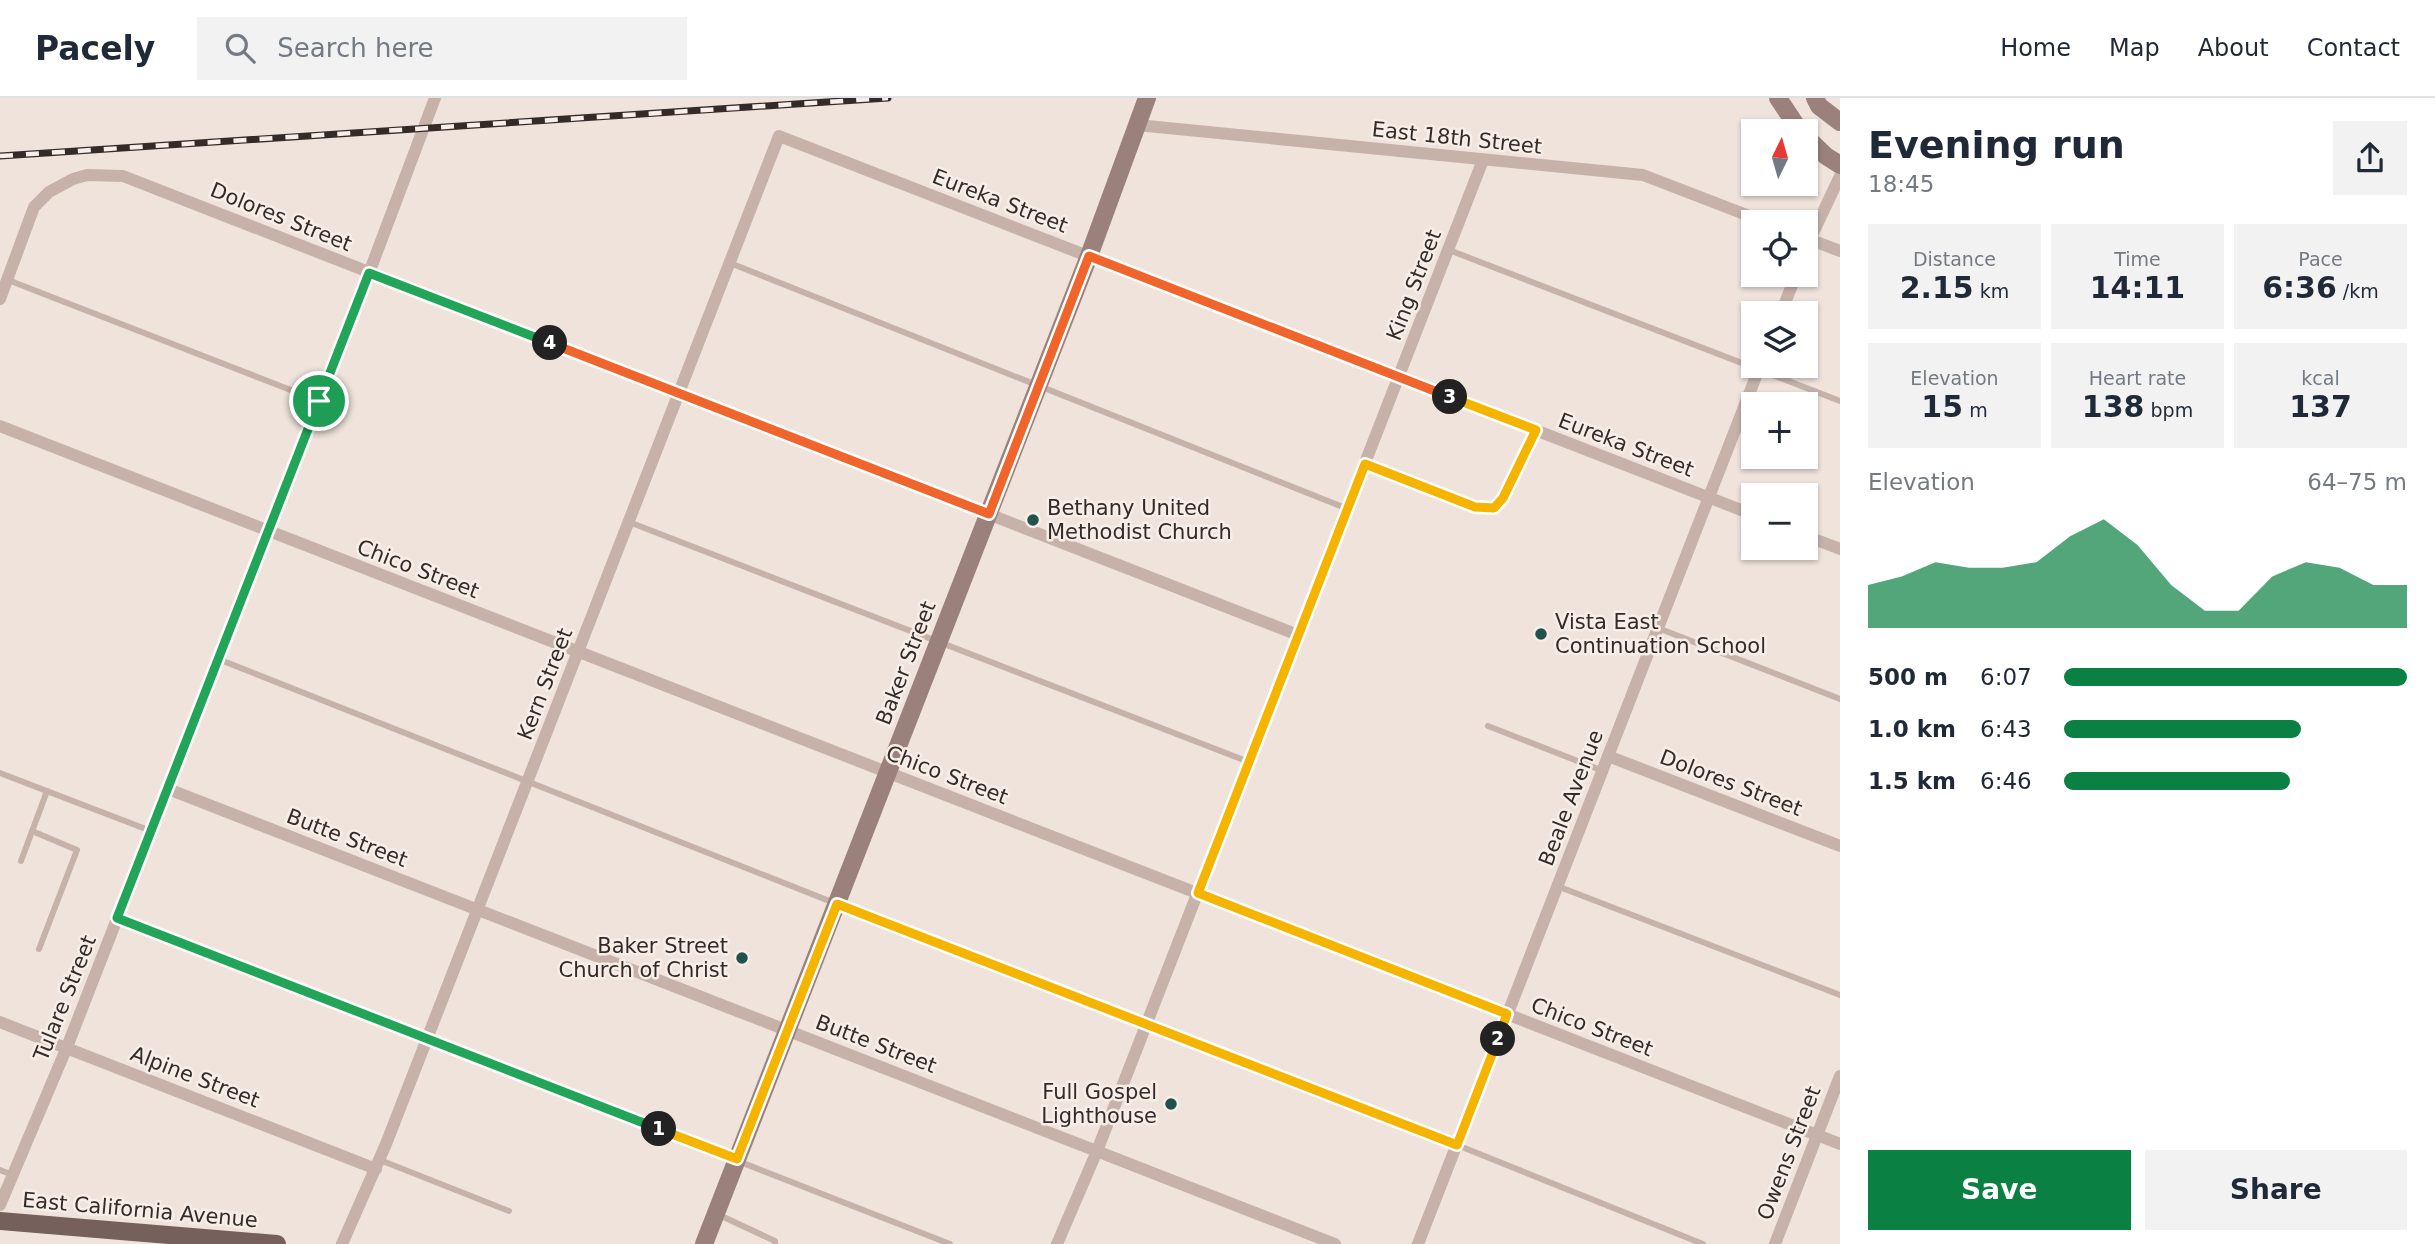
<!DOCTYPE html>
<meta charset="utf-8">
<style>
:root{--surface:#fff;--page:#f2f2f3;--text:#1f2937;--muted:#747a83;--line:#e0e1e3;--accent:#0b8043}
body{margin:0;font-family:"DejaVu Sans",sans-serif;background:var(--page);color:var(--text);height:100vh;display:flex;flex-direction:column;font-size:26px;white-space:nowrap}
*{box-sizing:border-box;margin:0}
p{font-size:23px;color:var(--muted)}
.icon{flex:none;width:38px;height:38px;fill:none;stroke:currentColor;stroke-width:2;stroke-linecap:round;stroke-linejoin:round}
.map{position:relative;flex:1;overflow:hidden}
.drawer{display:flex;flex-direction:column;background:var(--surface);width:595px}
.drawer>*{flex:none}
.needle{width:46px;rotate:5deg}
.fabs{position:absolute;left:1741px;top:21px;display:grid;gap:14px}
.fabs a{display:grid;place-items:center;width:77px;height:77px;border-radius:0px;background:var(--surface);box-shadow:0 2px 5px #0004;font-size:35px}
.pin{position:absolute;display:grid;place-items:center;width:60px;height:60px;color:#fff;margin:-30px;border:4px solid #fff;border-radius:50%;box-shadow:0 2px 7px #0007}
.km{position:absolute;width:35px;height:35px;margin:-18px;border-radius:50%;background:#222;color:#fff;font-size:19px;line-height:35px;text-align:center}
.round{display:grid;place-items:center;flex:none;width:74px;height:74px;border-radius:0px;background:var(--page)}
.head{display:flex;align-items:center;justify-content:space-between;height:119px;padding:0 28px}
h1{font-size:38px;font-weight:700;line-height:52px}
.metrics{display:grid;grid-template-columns:repeat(3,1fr);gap:10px;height:119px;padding:7px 28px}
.metrics div{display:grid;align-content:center;border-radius:0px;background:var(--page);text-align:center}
.metrics b{font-size:30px;font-weight:700}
.metrics small{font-size:19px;font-weight:400}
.metrics p{font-size:19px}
.chart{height:196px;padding:14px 28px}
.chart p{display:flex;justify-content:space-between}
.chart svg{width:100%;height:126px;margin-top:7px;fill:var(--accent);opacity:.7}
.primary-button{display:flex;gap:14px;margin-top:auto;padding:14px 28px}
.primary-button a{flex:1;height:80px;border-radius:0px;background:var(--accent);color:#fff;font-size:28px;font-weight:700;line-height:80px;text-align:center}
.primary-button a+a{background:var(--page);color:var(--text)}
ul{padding:0 28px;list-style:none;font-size:23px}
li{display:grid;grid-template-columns:112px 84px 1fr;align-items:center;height:52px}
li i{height:18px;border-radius:9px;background:var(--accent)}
header{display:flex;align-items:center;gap:42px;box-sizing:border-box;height:98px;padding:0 35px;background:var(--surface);border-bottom:2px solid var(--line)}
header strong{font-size:33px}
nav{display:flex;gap:38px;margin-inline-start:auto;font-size:24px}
.search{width:490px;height:63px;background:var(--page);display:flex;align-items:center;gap:18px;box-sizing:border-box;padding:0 24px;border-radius:0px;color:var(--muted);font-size:26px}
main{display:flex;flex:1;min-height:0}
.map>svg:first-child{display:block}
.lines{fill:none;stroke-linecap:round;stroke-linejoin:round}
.lane{stroke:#c6b2a9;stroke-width:6}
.street{stroke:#c6b2a9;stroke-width:12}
.secondary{stroke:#9a817b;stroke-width:18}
.primary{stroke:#75605b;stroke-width:18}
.rail-casing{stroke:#342a28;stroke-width:7}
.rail{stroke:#f8eee8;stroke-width:4.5;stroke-dasharray:13;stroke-linecap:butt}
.split-1-casing{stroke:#fff;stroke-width:14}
.split-2-casing{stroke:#fff;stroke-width:14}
.split-3-casing{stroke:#fff;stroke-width:14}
.split-4-casing{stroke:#fff;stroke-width:14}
.split-5-casing{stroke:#fff;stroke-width:14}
.split-1{stroke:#22a559;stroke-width:9}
.split-2{stroke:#f5b400;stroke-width:9}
.split-3{stroke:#f5b400;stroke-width:9}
.split-4{stroke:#f0652b;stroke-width:9}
.split-5{stroke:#22a559;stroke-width:9}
.poi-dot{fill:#22524d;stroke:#f8eee8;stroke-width:2.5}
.labels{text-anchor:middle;stroke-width:5;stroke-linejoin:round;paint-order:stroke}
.street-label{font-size:21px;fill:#342a28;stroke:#f8eee8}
.poi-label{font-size:21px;fill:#342a28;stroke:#f8eee8;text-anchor:start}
</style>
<header>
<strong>Pacely</strong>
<div class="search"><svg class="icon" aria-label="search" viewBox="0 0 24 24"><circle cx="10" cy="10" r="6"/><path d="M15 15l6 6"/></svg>Search here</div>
<nav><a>Home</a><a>Map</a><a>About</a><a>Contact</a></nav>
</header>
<main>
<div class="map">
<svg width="1840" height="1146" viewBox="0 0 1840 1146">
<rect width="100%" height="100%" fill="#efe3dc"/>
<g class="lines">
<g class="lane">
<path d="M1449 152 1840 303"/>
<path d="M730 165 1348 411"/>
<path d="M8 182 319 303"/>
<path d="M1365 366 1463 405 1494 410 1503 400 1536 332"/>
<path d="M629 424 1249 664"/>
<path d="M1658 530 1840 601"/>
<path d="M218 561 837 806 1457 1047 1703 1146"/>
<path d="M1488 628 1603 673"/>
<path d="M0 675 151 733"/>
<path d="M32 733 77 752 39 851"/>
<path d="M21 763 47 693"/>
<path d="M1557 788 1840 897"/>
<path d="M117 820 950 1146"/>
<path d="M380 1062 509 1113"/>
<path d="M0 1072 13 1077"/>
<path d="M717 1116 775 1143V1146"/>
</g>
<g class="street">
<path d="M1137 27 1643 77 1765 124"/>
<path d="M1806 140 1840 153"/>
<path d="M1806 150 1840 78"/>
<path d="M0 201 34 109 49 94 73 81 87 77 123 78 1298 537"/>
<path d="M1781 215 1796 177"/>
<path d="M0 328 1840 1046"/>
<path d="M1806 438 1840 451"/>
<path d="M1608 658 1840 748"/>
<path d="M168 691 1335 1146"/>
<path d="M0 924 376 1071"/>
<path d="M0 1107 67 949 369 175 435 0"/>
<path d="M342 1146 386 1046 779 38 1754 417"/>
<path d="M1057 1146 1097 1053 1483 62"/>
<path d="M1418 1146 1760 268"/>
<path d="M1775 1146 1840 978"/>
</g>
<g class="secondary">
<path d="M1778 0 1800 33"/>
<path d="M1815 0 1819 8 1840 24"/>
<path d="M1806 39 1826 58 1840 67"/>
<path d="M704 1146 1089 158 1147 0"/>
</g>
<path class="primary" d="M0 1123 277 1146"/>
<g class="rail-casing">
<path id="rail" d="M0 58 888 0"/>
</g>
<use href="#rail" class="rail"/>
</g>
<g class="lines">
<g class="split-1-casing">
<path id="split-1" d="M319 303 117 820 659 1031"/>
</g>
<g class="split-2-casing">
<path id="split-2" d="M659 1031 737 1061 837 806 1457 1047 1498 941"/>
</g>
<g class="split-3-casing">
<path id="split-3" d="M1450 299 1536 332 1503 400 1494 410 1475 409 1365 366 1198 795 1507 916 1498 941"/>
</g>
<g class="split-4-casing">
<path id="split-4" d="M550 245 989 416 1089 158 1450 299"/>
</g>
<g class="split-5-casing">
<path id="split-5" d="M319 303 369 175 550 245"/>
</g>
<use href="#split-1" class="split-1"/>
<use href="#split-2" class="split-2"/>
<use href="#split-3" class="split-3"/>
<use href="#split-4" class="split-4"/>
<use href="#split-5" class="split-5"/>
</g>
<g class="poi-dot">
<circle cx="1033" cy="422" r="7"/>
<circle cx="1541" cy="536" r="7"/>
<circle cx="742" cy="860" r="7"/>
<circle cx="1171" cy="1006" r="7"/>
</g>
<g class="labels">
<g class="street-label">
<text transform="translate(1457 40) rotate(6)" y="7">East 18th Street</text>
<text transform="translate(1000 103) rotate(21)" y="7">Eureka Street</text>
<text transform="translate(281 119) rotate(22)" y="7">Dolores Street</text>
<text transform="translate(1414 187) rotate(-69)" y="7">King Street</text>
<text transform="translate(1626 347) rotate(21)" y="7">Eureka Street</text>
<text transform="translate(418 471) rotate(21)" y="7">Chico Street</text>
<text transform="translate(906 565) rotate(-69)" y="7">Baker Street</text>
<text transform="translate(545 586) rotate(-69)" y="7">Kern Street</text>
<text transform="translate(947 677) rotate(21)" y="7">Chico Street</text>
<text transform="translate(1731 685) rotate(21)" y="7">Dolores Street</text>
<text transform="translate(1571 700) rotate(-69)" y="7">Beale Avenue</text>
<text transform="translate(347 740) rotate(21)" y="7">Butte Street</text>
<text transform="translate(65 900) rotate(-68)" y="7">Tulare Street</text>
<text transform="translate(1592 929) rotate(21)" y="7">Chico Street</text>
<text transform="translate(876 946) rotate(21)" y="7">Butte Street</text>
<text transform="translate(195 979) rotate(21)" y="7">Alpine Street</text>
<text transform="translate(1789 1055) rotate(-69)" y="7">Owens Street</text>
<text transform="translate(140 1112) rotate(5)" y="7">East California Avenue</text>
</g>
<g class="poi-label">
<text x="1047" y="417">Bethany United<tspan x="1047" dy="24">Methodist Church</tspan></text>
<text x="1555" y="531">Vista East<tspan x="1555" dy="24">Continuation School</tspan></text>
<text x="728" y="855" text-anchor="end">Baker Street<tspan x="728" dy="24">Church of Christ</tspan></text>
<text x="1157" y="1001" text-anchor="end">Full Gospel<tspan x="1157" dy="24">Lighthouse</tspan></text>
</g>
</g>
</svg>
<div class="fabs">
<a><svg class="needle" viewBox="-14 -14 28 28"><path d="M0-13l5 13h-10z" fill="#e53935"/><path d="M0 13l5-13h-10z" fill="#747a83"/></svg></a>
<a><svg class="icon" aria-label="locate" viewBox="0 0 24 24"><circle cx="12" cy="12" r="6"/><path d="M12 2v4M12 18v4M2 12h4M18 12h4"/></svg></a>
<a><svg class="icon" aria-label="layers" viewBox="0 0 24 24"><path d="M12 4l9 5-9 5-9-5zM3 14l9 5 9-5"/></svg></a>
<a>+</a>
<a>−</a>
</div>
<div class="pin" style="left:319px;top:303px;background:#1e9e55"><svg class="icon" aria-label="arrive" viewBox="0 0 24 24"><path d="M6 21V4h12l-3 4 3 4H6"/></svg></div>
<b class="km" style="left:659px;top:1031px">1</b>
<b class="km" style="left:1498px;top:941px">2</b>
<b class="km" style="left:1450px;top:299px">3</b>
<b class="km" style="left:550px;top:245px">4</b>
</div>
<section class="drawer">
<div class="head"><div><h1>Evening run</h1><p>18:45</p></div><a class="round"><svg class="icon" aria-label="share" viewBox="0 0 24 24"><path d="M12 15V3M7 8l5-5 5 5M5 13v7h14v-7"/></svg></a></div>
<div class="metrics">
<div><p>Distance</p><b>2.15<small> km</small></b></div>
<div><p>Time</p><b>14:11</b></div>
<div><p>Pace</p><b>6:36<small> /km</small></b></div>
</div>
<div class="metrics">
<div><p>Elevation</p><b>15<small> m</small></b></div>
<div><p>Heart rate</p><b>138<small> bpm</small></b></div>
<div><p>kcal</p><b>137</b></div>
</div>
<div class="chart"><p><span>Elevation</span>64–75 m</p>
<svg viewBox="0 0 160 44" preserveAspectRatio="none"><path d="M0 44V29L10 26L20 21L30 23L40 23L50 21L60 12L70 6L80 15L90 29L100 38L110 38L120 26L130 21L140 23L150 29L160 29V44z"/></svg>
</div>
<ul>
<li><b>500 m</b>6:07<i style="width:100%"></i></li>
<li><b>1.0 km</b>6:43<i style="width:69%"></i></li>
<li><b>1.5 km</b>6:46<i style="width:66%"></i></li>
</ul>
<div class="primary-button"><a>Save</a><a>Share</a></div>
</section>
</main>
